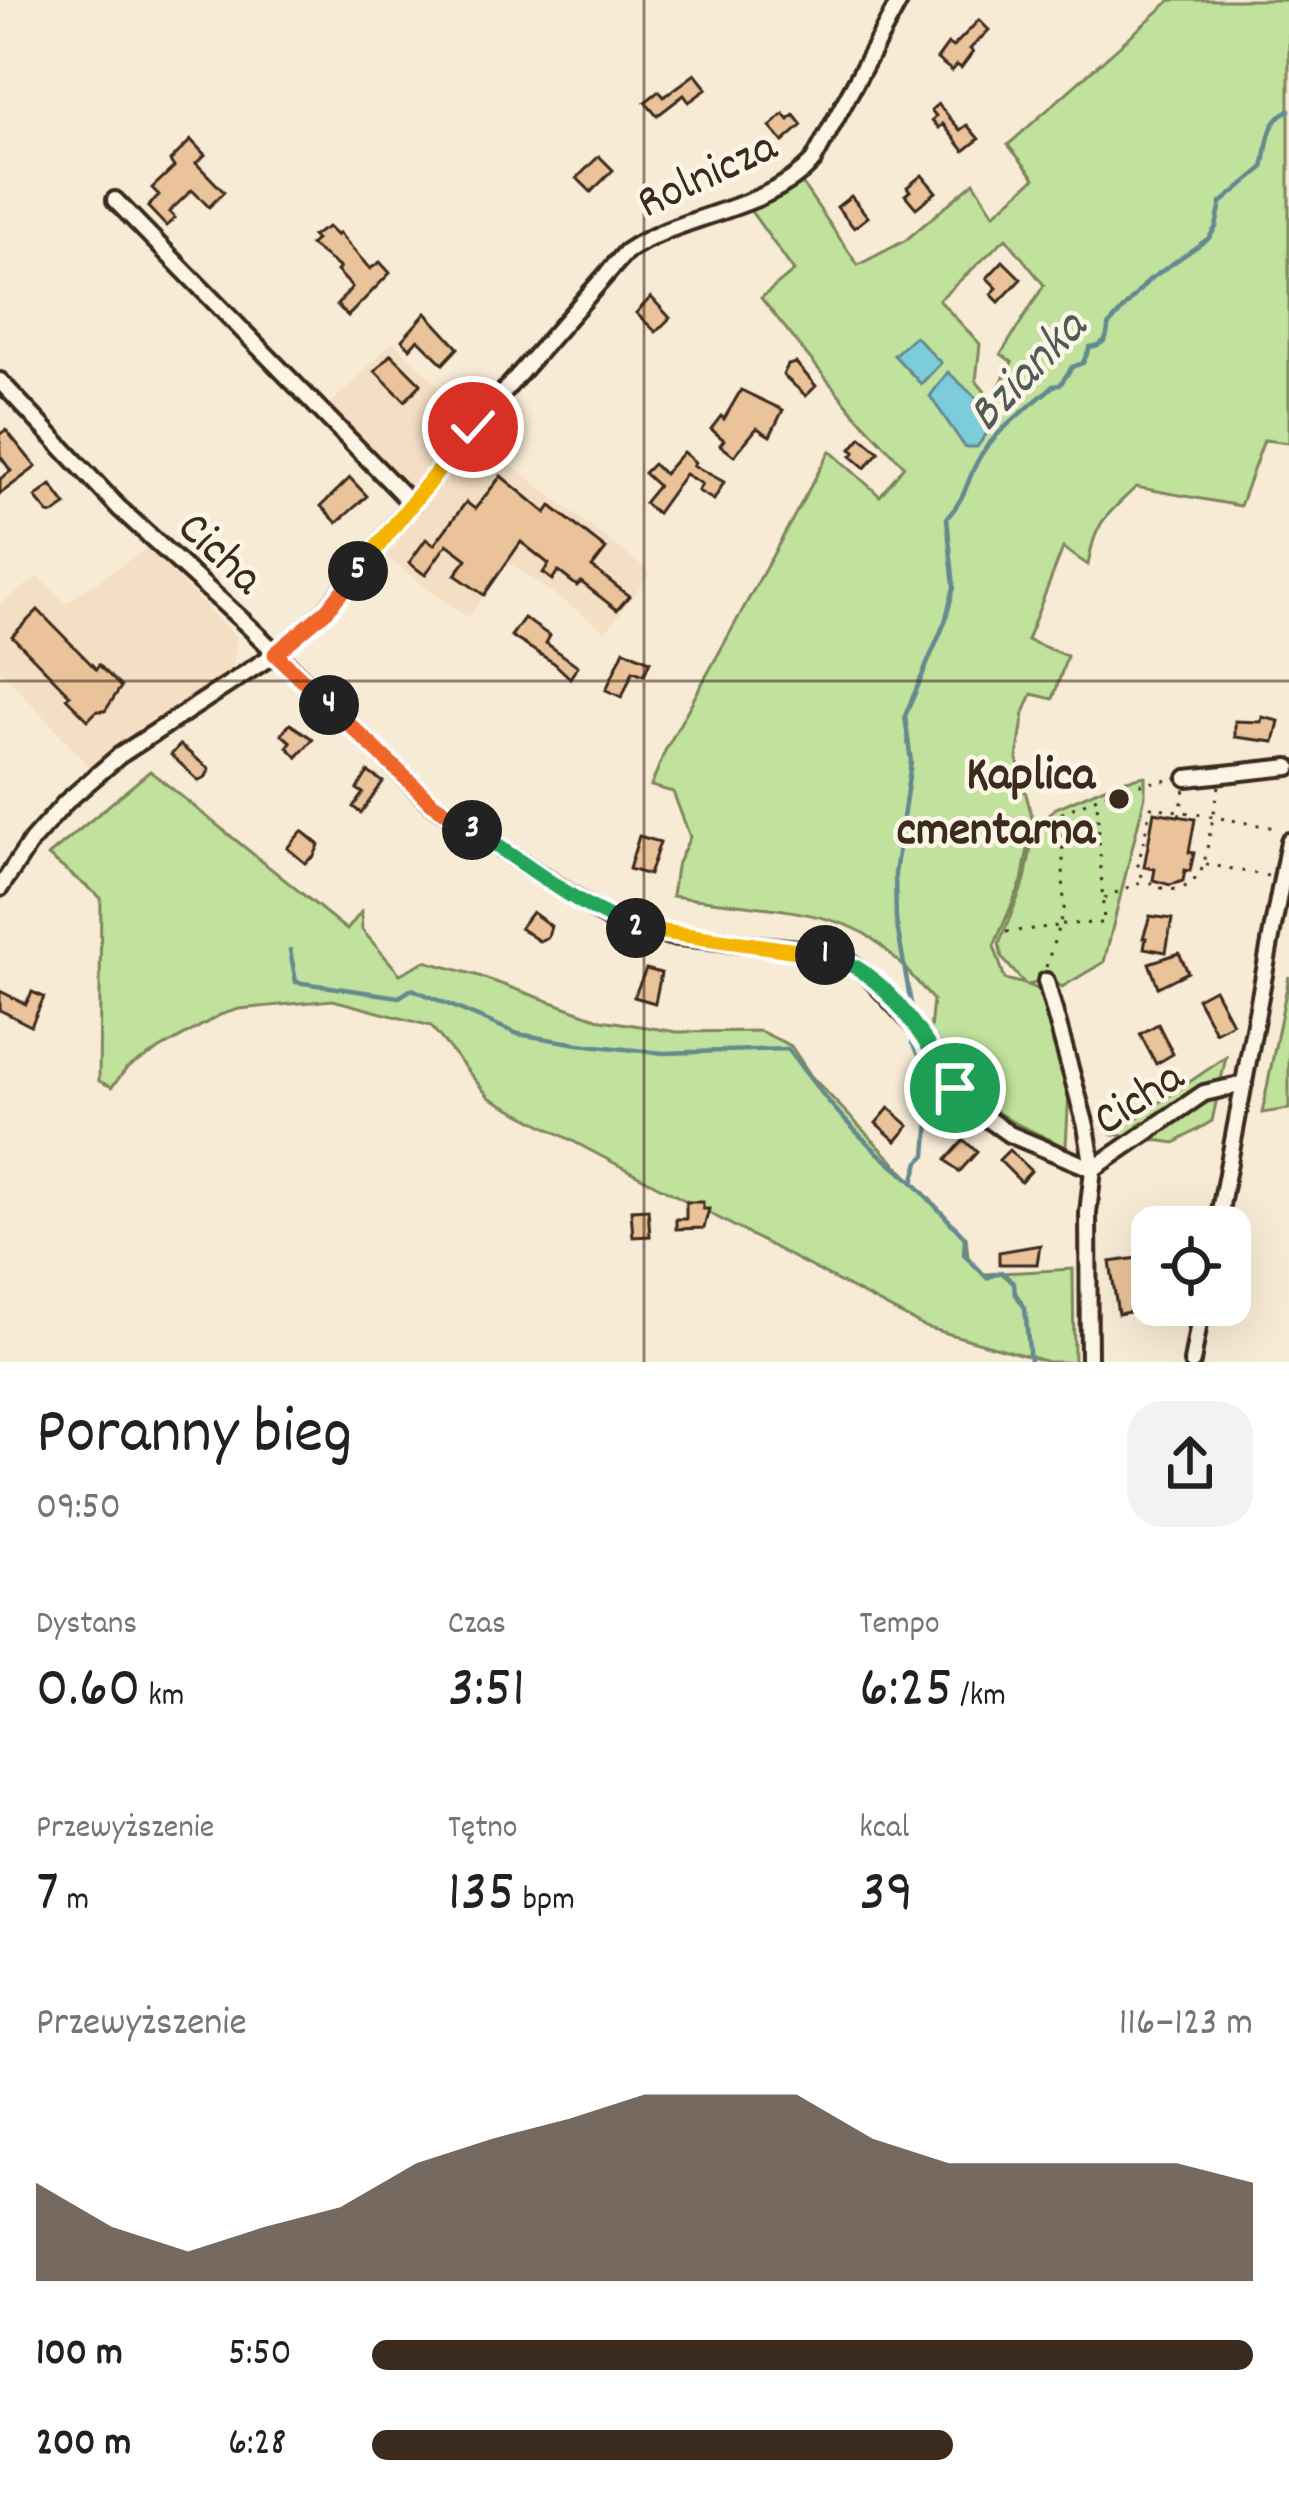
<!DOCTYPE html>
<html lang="pl">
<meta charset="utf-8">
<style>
:root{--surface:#fff;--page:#f2f2f2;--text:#202124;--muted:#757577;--accent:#3b2a1e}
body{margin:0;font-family:Dekko,sans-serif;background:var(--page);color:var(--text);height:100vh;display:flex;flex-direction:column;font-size:45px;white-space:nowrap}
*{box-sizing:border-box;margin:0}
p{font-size:39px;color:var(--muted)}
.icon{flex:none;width:66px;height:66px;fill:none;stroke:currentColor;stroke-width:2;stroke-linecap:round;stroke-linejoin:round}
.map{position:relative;height:1362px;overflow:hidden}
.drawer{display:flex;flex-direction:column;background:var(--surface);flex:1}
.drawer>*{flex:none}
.fabs{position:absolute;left:1131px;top:1206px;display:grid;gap:24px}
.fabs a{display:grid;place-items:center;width:120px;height:120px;border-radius:24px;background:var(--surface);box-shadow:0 12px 48px #0002;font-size:60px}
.pin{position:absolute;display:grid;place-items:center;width:102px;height:102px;color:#fff;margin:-51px;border:6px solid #fff;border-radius:50%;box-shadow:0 3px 12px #0007}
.km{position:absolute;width:60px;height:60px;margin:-30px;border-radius:50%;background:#222;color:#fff;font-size:33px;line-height:60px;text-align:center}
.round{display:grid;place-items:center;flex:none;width:126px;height:126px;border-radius:36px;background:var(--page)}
.overview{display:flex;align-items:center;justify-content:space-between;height:204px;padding:0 36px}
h1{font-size:66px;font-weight:600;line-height:90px}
.figures{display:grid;grid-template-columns:repeat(3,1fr);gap:18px;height:204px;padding:12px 36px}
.figures div{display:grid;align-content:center}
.figures b{font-size:60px;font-weight:600}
.figures small{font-size:33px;font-weight:400}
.figures p{font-size:33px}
.chart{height:336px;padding:24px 36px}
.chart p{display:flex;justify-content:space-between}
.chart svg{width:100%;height:216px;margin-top:12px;fill:var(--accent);opacity:.7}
ul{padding:0 36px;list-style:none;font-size:39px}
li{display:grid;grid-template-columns:192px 144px 1fr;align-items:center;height:90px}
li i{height:30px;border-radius:15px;background:var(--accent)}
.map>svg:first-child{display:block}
.built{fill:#f4dfc4}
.green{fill:#c0e29c;stroke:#7e865d;stroke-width:3;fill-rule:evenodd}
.water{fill:#7dccdb;stroke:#638b8f;stroke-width:3}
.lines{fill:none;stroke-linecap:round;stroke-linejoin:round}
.stream{stroke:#638b8f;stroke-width:4.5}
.building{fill:#eac39a;stroke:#3b2a1e;stroke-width:3}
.minor-casing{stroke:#3b2a1e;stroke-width:22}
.path{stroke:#3b2a1e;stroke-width:3;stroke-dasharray:3 9;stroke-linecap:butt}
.minor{stroke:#fcf5e5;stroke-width:14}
.split-1-casing{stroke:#fff;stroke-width:24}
.split-2-casing{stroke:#fff;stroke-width:24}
.split-3-casing{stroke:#fff;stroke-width:24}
.split-4-casing{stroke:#fff;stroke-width:24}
.split-5-casing{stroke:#fff;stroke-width:24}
.split-6-casing{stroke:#fff;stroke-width:24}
.split-1{stroke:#22a559;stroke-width:15}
.split-2{stroke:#f5b400;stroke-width:15}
.split-3{stroke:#22a559;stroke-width:15}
.split-4{stroke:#f0652b;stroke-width:15}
.split-5{stroke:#f0652b;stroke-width:15}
.split-6{stroke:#f5b400;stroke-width:15}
.grid{fill:none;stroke:#3b2a1e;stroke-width:3;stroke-opacity:0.55}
.poi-dot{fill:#3b2a1e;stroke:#fcf5e5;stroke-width:4.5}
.labels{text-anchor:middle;stroke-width:9;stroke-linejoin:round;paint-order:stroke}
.street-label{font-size:48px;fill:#3b2a1e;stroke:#fcf5e5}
.poi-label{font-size:48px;font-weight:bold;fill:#3b2a1e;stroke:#fcf5e5;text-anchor:end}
.water-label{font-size:51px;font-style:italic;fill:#4f5b57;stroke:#fcf5e5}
</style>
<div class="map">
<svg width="1289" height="1362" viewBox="0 0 1289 1362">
<rect width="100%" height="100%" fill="#f8ebd6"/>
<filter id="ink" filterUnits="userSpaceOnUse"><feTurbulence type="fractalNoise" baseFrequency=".00833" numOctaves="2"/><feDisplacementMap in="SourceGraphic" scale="24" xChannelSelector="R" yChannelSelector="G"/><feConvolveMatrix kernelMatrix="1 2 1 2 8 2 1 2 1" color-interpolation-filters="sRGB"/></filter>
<g filter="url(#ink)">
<g class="built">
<path d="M393 341 469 415 410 490H400L322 412Z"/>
<path d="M475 437 651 573 606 631 509 563 468 618 384 556Z"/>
<path d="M147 548 237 638 232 668 91 769 0 669V603L39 576 66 603Z"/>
</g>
<g class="green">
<path d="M1171 0H1289V443L1264 440 1240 506 1136 487C1106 516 1095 521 1088 565L1063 548 1027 640 1067 656 1053 699 1032 694 1024 713 1017 759 1033 821 1022 881 994 946 1005 979 1025 984 1002 958 999 944 1025 880 1035 827 1056 808 1116 782 1145 776V796L1104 962 1062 987 1052 980 1027 985 1040 990 1069 1091 1066 1147 1011 1121 973 1096 930 1030 933 1000C912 976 892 951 865 934 823 908 723 904 672 896L676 867 690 837 673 792 651 786 665 751 830 451 880 496 904 466 854 413 761 298 794 271 750 210 801 182 858 265 906 240 974 182 994 214 1035 178 1008 145ZM1006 238 1044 285 1001 354 1012 362 992 400 976 381 980 344 939 300Z"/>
<path d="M150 771 347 930 361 912 362 930 400 974 425 961 476 975 602 1020 677 1032 760 1031 791 1046 811 1076 966 1237 968 1257 984 1274 1073 1269 1074 1362H1048L925 1327 489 1097 431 1026 333 1000 239 1009 220 1015 127 1068 112 1087 99 1081 101 898 48 856Z"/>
<path d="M1289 976V1109L1262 1113Z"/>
<path d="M1226 1057 1212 1121 1175 1143 1113 1134Z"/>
</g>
<g class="water">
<path d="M915 336 941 363 921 384 894 355Z"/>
<path d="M948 372 998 418 977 447H965L930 396Z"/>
</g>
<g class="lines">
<g class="stream">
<path d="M290 950 296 982 399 997 412 989 518 1034 578 1044 663 1053 788 1049C826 1102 861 1142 913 1182"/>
<path d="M913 1015 896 920 895 874 911 762 905 716 945 622 954 587 947 518C966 497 966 483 978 460 994 431 1029 408 1053 386L1060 385 1072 367 1083 363 1090 347C1103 345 1108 340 1108 326L1149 280 1209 238 1216 227 1221 203 1263 168C1269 144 1265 123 1289 110"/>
<path d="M912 1043 933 1077 926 1155 919 1162 913 1182 965 1238 964 1254 987 1278 1001 1272 1014 1283 1015 1293 1025 1308 1030 1362"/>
</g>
</g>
<g class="building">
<path d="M979 20 989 30 970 49 973 52 961 68 957 65 952 71 937 59 948 44 953 47Z"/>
<path d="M695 74 707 89 689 102 684 95 657 116 645 102 659 91 664 97Z"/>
<path d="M938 104 960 130 967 125 979 139 964 151 943 124 939 128 932 120 936 116 931 110Z"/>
<path d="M784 114 789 120 794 115 802 125 783 142 770 127Z"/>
<path d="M191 140 205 155 196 163 224 192 209 207 192 190 169 212 175 218 166 226 148 207 159 195 152 188 174 167 170 161Z"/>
<path d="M599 156 613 170 591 192 577 178Z"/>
<path d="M922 175 936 192 916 208 905 195 910 191 907 187Z"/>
<path d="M851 196 868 217 854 228 837 207Z"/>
<path d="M328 227 337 236 339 233 370 269 380 262 390 273 348 316 337 305 352 287 337 271 340 268 310 245 316 240 312 236Z"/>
<path d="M1003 261 1021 279 999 302 991 294 997 288 987 278Z"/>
<path d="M651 297 670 318 656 332 636 313Z"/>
<path d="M426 313 458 348 443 364 418 339 410 348 402 340Z"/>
<path d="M391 354 421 384 405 401 375 371Z"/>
<path d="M796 363 816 386 806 396 783 375 788 365Z"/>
<path d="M741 390 783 410 770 436 757 428 734 456 720 445 724 440 711 429 721 416 724 419Z"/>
<path d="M6 430 36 467 0 494V479L11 471 0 456V434Z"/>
<path d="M861 437 879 452 865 468 851 456 855 452 851 449Z"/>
<path d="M683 452 695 462 693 465 724 482 714 500 698 491 702 484 685 474 657 513 644 503 658 486 644 473 653 464 664 474Z"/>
<path d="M501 476 546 513 551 506 606 549 592 567 629 596 617 610 581 582 577 586 558 571 552 580 543 573 549 564 521 542 484 595 455 575 467 559 447 544 425 575 409 563 426 539 434 545 466 502 475 509Z"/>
<path d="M350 478 367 496 337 523 321 506Z"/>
<path d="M51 485 66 505 53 514 48 513 35 497Z"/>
<path d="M38 610 96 669 99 665 121 687 105 711H97L88 720 66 698 70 695 12 636Z"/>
<path d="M524 618 550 636 546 643 578 666 570 678 554 663 511 636Z"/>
<path d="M624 650 650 661 644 675 633 671 622 697 606 690Z"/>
<path d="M1262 717 1279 721 1274 742 1235 737V721L1261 722Z"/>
<path d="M290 724 313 739 297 757 287 747 291 742 281 734Z"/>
<path d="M180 745 209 769 206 777 199 781 171 755Z"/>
<path d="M368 772 383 782 361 813 353 807 363 793 357 789Z"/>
<path d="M1154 812 1195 819 1189 852 1194 853 1190 871 1185 870 1183 881 1170 885 1153 880 1155 869 1144 867Z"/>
<path d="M302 831 319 845 314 856 305 863 287 848Z"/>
<path d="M639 836 660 842 649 875 629 869Z"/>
<path d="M532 912 551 926 548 937 539 941 520 928Z"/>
<path d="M1150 916 1172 919 1166 952 1144 948 1146 938H1143Z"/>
<path d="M1179 953 1188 972 1158 987 1149 963Z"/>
<path d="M646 969 661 973 655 1003 634 997Z"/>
<path d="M1214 989 1232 1023 1215 1032 1197 998Z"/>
<path d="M0 991 26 1004 32 992 44 997 31 1026 0 1010Z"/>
<path d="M1158 1024 1173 1054 1156 1064 1140 1034Z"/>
<path d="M889 1108 909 1126 896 1141 876 1123Z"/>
<path d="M964 1140 977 1152 959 1172 946 1160Z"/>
<path d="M1009 1150 1031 1171 1021 1182 999 1160Z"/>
<path d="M686 1202H703V1209H709L704 1228 676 1229V1219H686Z"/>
<path d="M648 1209 650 1236 633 1237 631 1210Z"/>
<path d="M1040 1245 1037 1264H999V1252Z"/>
<path d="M1138 1258 1147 1309 1118 1314 1110 1262Z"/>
</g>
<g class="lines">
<g class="minor-casing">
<g id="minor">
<path d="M115 200 412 504"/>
<path d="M0 381 119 508 244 622 432 804 607 918 669 936 799 949 846 959 869 977 917 1029 971 1107 1009 1134 1093 1169"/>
<path d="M1187 778 1289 767"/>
<path d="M0 888 32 840 66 802 119 756 275 654 327 609 473 427 626 252C682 213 766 212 813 161L900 0"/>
<path d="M1046 981 1086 1126 1093 1169 1088 1213 1089 1362"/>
<path d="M1093 1169 1204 1093 1244 1084"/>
<path d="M1217 1227 1289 841"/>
<path d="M1192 1362 1202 1305"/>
</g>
</g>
<g class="path">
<path d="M1219 786 1204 864C1191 898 1157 896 1137 870L1151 807C1194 813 1237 821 1280 829"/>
<path d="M1179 816 1185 789"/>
<path d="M1037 827 1059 825"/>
<path d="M1206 864 1268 876"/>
<path d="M1104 898 1145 880"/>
<path d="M1062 924 1104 923 1097 801"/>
<path d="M1006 932 1058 926"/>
<path d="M1046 967 1064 909 1062 813 1119 787 1177 779"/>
</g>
<use href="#minor" class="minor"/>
</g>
</g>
<g class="lines" filter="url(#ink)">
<g class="split-1-casing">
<path id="split-1" d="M825 955C886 968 923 1039 955 1088"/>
</g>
<g class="split-2-casing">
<path id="split-2" d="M636 928 825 955"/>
</g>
<g class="split-3-casing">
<path id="split-3" d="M472 830C527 863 576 907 636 928"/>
</g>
<g class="split-4-casing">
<path id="split-4" d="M329 705 432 803 472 830"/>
</g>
<g class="split-5-casing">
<path id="split-5" d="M329 705 275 654 328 609 358 571"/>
</g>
<g class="split-6-casing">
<path id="split-6" d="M358 571 473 427"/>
</g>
<use href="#split-1" class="split-1"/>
<use href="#split-2" class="split-2"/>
<use href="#split-3" class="split-3"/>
<use href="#split-4" class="split-4"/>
<use href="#split-5" class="split-5"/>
<use href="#split-6" class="split-6"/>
</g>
<path class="grid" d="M644 0V1362M0 681H1289"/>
<circle class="poi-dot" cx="1119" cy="799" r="12"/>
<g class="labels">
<g class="street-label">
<text transform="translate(705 171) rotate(-25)" y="17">Rolnicza</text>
<text transform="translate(223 550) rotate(43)" y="17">Cicha</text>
<text transform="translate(1136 1095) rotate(-33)" y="17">Cicha</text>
</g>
<g class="poi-label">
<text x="1095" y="788">Kaplica<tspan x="1095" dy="55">cmentarna</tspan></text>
</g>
<g class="water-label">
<text transform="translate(1024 368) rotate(-46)" y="18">Bzianka</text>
</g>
</g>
</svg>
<div class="fabs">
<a><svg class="icon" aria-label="locate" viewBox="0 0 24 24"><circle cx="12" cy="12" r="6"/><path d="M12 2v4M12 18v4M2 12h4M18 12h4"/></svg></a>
</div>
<div class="pin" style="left:955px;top:1088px;background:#1e9e55"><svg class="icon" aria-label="arrive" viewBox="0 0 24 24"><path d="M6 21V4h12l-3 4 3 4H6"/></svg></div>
<div class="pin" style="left:473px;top:427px;background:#d93025"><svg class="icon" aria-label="check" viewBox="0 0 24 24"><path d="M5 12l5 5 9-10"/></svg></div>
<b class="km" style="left:825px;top:955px">1</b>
<b class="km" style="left:636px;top:928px">2</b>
<b class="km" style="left:472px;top:830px">3</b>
<b class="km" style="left:329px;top:705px">4</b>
<b class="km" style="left:358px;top:571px">5</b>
</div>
<section class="drawer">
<div class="overview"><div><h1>Poranny bieg</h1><p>09:50</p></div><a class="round"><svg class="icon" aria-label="share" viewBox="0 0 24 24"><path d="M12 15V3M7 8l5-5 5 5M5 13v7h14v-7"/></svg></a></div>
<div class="figures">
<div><p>Dystans</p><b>0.60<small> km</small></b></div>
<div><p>Czas</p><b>3:51</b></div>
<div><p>Tempo</p><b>6:25<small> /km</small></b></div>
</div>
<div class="figures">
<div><p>Przewyższenie</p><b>7<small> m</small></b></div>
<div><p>Tętno</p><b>135<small> bpm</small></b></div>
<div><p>kcal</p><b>39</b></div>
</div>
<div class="chart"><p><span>Przewyższenie</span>116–123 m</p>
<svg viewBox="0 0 160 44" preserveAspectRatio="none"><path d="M0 44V24L10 33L20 38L30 33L40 29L50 20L60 15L70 11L80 6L90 6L100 6L110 15L120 20L130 20L140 20L150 20L160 24V44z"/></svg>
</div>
<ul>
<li><b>100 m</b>5:50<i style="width:100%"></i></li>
<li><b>200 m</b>6:28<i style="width:66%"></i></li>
</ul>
</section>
